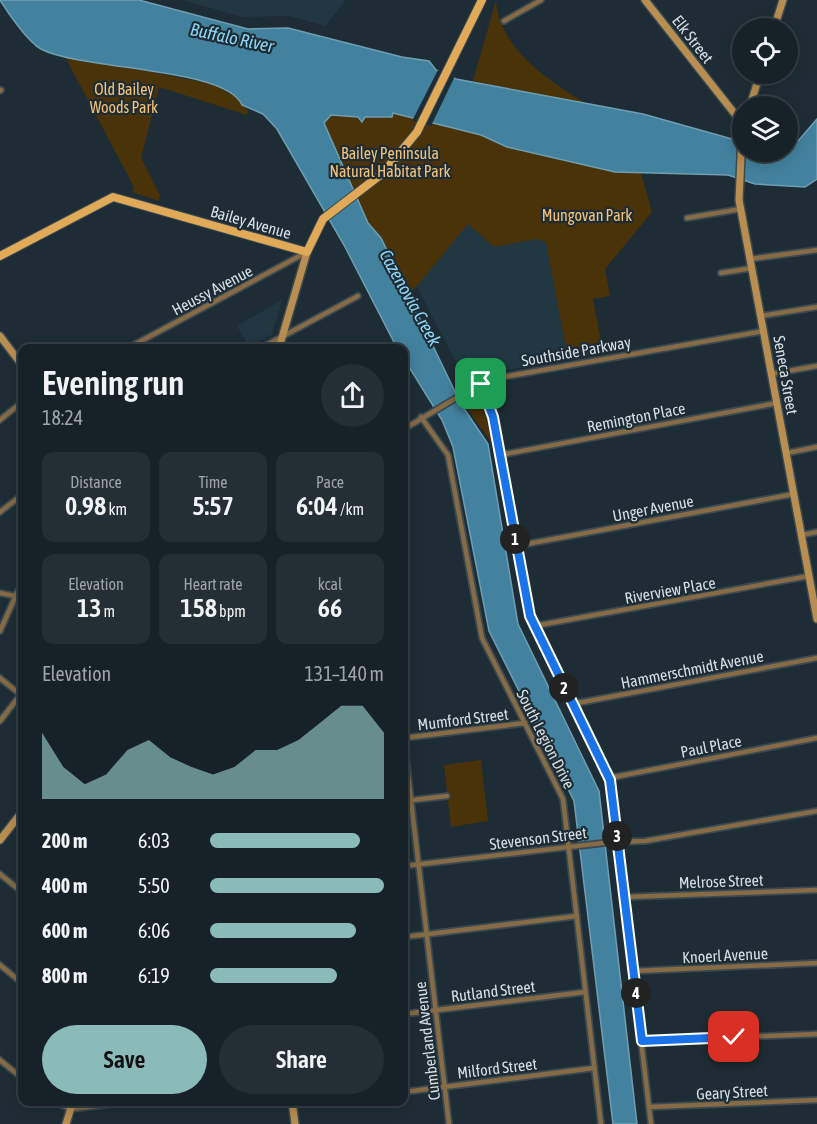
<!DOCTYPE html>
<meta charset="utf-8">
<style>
:root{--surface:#162228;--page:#232f34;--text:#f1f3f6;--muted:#9ea4a8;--line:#353f45;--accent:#8bbbb9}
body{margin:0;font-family:"Asap Condensed",sans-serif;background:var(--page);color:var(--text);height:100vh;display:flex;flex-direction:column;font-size:22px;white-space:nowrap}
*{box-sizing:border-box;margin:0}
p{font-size:20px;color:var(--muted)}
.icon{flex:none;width:33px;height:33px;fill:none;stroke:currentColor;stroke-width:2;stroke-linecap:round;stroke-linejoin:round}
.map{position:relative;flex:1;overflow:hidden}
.sheet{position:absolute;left:18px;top:344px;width:390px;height:762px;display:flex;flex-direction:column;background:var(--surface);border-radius:12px;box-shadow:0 3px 15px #0003,0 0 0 2px var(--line)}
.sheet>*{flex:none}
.controls{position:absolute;left:732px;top:18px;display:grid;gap:12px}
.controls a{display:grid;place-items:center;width:66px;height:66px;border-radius:50%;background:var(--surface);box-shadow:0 3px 15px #0003,0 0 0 2px var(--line);font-size:30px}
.pin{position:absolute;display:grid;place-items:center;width:51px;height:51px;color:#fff;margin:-26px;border-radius:12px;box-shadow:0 3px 9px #0006}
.km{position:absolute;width:30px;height:30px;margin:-15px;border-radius:50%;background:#222;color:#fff;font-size:16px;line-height:30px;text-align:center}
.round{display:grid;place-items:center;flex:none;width:63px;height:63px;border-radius:32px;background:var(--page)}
.headline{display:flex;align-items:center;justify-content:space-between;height:102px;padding:0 24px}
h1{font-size:33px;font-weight:600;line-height:45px}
.metrics{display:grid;grid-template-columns:repeat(3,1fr);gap:9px;height:102px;padding:6px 24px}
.metrics div{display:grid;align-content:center;border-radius:12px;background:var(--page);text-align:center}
.metrics b{font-size:26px;font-weight:600}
.metrics small{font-size:16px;font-weight:400}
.metrics p{font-size:16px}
.chart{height:168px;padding:12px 24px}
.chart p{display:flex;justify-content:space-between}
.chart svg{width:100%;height:108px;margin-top:6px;fill:var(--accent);opacity:.7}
.cta{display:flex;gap:12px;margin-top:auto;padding:12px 24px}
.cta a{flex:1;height:69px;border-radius:36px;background:var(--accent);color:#111;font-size:24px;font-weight:600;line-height:69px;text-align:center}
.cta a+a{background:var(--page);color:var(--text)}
ul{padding:0 24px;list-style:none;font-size:20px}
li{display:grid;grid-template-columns:96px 72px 1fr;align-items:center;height:45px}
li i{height:15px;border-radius:8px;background:var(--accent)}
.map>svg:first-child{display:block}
.built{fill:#213742}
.green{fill:#4a3209}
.water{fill:#43829e;stroke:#6f9eb3;stroke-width:1.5}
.pier{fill:#1e2d35}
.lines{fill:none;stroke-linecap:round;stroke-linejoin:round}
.street-casing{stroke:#3b4951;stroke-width:8}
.secondary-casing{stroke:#3b4951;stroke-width:10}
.primary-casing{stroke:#3b4951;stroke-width:10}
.street{stroke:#856b46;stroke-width:4.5}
.secondary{stroke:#b88e51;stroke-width:7}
.primary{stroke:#e0aa58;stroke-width:8}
.route-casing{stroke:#fff;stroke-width:12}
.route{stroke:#1a73e8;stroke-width:8}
.labels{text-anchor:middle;stroke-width:4.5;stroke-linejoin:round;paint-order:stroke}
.street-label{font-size:16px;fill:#d6dfe4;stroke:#1e2d35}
.park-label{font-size:16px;fill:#f4c278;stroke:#1e2d35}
.water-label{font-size:18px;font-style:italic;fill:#8ed6f8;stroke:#1e2d35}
</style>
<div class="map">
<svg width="817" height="1124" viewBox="0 0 817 1124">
<rect width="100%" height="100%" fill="#1e2d35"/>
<g class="built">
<path d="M183 0H346L325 26 290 16 242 17Z"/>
<path d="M615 172 641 173 652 212 559 310 568 359 491 373 467 383 417 287 407 294 417 202Z"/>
<path d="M282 300 272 335 249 347 237 326Z"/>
</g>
<g class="green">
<path d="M496 0C499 50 551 82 589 105L473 81Z"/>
<path d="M64 55 213 84 239 99 248 111 247 115 159 87 141 158 160 195 159 201 132 192 134 187Z"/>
<path d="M393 113 481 135 507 147 615 172 641 173 652 212 605 269 610 296 593 299 603 352 568 359 546 242 536 239 494 247 468 224 417 286 407 294 381 238 368 223 324 123 331 115 392 117Z"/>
<path d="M474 394 484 407 492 443 463 403V399Z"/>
<path d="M481 760 488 821 451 827 444 765Z"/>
</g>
<path class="water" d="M0 0H139L248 29 288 28 402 57 429 61 436 70 456 79 643 114 732 139 742 144V152H788V144L798 141 817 119V179L805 187 755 184 728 175 615 172 507 147 481 135 393 113 392 117H365L362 122 358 117 331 115 324 123 368 223 381 238 461 404 488 444 518 624 599 791 637 1124H613L574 801 489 631 453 447 442 420 404 359V348H397L344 245 277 129 263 114 242 105C226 67 80 70 41 49 28 42 8 13 0 0Z"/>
<path class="pier" d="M438 70 455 76 431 126 412 121Z"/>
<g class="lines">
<g class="street-casing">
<g id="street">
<path d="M504 21 541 0"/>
<path d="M0 91 1 90"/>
<path d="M687 218 741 209"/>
<path d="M750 259 817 250"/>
<path d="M721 273 752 268"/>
<path d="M761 316 817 307"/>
<path d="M128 348 307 252"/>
<path d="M261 348 358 296"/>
<path d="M771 374 817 366"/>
<path d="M481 384 493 417 500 455 530 616 610 780 651 1124"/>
<path d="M421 417 448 455 482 638 563 799 601 1124"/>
<path d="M0 420 22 402"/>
<path d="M404 429 468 391 503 377 764 331"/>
<path d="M787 453 817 447"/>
<path d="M500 455 777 403"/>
<path d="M0 512 22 495"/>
<path d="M802 535 817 532"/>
<path d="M516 546 794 494"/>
<path d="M0 593 15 596 22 602"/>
<path d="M534 626 809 576"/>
<path d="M0 631 18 591 22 587"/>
<path d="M0 678 21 695"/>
<path d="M572 704 817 658"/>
<path d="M0 721 21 694"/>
<path d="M404 738 525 723"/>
<path d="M404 741 449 1124"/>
<path d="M609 778 817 738"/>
<path d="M404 801 447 796"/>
<path d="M404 866 612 842 645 841 817 811"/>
<path d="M0 874 22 892"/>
<path d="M625 897 817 890"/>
<path d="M404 937 577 916"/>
<path d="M0 965 22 983"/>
<path d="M634 971 817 963"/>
<path d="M404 1014 585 992"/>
<path d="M641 1041 817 1034"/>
<path d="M0 1060 22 1078"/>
<path d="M404 1092 594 1068"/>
<path d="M51 1101 71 1109 136 1101"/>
<path d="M292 1105 327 1101"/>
<path d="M649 1107 817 1100"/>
</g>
</g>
<g class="secondary-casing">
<g id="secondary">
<path d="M645 0 742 123"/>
<path d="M774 28 783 0"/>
<path d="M750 106 760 74"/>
<path d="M742 136 739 200 817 619"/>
<path d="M0 336 22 365"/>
<path d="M279 348 307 252"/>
<path d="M0 840 22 812"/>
<path d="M292 1101 295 1124"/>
<path d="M66 1124 73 1101"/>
</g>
</g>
<g class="primary-casing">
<path id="primary" d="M0 256 113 197 307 252 323 219 383 173 417 132 482 0"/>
</g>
<use href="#street" class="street"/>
<use href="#secondary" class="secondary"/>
<use href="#primary" class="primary"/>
</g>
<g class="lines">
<g class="route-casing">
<path id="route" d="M481 384 493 417 530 616 610 780 642 1041 734 1037"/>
</g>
<use href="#route" class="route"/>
</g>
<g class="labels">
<g class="street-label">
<text transform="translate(693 39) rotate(52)" y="6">Elk Street</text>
<text transform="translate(251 222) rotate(16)" y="6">Bailey Avenue</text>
<text transform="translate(212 290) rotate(-28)" y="6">Heussy Avenue</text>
<text transform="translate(576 351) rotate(-10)" y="6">Southside Parkway</text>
<text transform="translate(786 375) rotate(80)" y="6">Seneca Street</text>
<text transform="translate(636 417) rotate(-11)" y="6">Remington Place</text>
<text transform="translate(653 508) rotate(-11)" y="6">Unger Avenue</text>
<text transform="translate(670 590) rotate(-10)" y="6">Riverview Place</text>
<text transform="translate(692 669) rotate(-11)" y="6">Hammerschmidt Avenue</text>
<text transform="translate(463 719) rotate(-7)" y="6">Mumford Street</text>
<text transform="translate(546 739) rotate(63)" y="6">South Legion Drive</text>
<text transform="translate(711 746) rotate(-11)" y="6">Paul Place</text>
<text transform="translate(538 838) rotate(-7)" y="6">Stevenson Street</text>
<text transform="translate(721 881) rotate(-2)" y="6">Melrose Street</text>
<text transform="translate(725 955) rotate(-3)" y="6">Knoerl Avenue</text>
<text transform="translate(493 991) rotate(-7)" y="6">Rutland Street</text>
<text transform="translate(427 1041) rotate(-97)" y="6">Cumberland Avenue</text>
<text transform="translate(497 1068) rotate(-7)" y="6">Milford Street</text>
<text transform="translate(732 1092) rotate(-3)" y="6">Geary Street</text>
</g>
<g class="park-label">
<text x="124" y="95">Old Bailey<tspan x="124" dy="18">Woods Park</tspan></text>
<text x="390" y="159">Bailey Peninsula<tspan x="390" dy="18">Natural Habitat Park</tspan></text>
<text x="587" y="221">Mungovan Park</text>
</g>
<g class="water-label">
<text transform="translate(232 38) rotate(12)" y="6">Buffalo River</text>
<text transform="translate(410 298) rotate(61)" y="6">Cazenovia Creek</text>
</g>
</g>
</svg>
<div class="controls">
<a><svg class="icon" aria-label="locate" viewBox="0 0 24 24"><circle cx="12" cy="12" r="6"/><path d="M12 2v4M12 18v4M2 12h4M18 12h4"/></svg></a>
<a><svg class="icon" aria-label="layers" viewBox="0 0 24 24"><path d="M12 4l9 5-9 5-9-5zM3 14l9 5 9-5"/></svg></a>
</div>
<div class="pin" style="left:481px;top:384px;background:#1e9e55"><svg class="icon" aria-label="arrive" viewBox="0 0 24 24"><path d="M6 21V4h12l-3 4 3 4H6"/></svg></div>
<div class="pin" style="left:734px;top:1037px;background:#d93025"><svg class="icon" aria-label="check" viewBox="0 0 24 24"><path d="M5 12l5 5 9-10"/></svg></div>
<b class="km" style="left:515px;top:539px">1</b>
<b class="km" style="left:564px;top:688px">2</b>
<b class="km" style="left:617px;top:836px">3</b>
<b class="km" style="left:636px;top:993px">4</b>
<section class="sheet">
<div class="headline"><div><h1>Evening run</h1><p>18:24</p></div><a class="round"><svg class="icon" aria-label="share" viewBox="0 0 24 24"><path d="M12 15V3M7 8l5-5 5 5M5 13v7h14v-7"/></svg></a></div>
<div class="metrics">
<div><p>Distance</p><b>0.98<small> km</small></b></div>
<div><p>Time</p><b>5:57</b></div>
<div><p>Pace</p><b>6:04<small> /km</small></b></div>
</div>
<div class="metrics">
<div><p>Elevation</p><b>13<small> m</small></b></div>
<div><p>Heart rate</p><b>158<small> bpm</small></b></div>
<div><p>kcal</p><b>66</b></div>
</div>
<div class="chart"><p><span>Elevation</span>131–140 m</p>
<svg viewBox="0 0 160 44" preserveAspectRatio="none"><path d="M0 44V17L10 31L20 38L30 34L40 24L50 20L60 27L70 31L80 34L90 31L100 24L110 24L120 20L130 13L140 6L150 6L160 17V44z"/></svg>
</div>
<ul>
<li><b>200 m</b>6:03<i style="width:86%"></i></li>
<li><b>400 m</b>5:50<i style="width:100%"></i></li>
<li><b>600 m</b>6:06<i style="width:84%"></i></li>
<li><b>800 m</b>6:19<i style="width:73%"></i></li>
</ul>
<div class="cta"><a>Save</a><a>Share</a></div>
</section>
</div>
